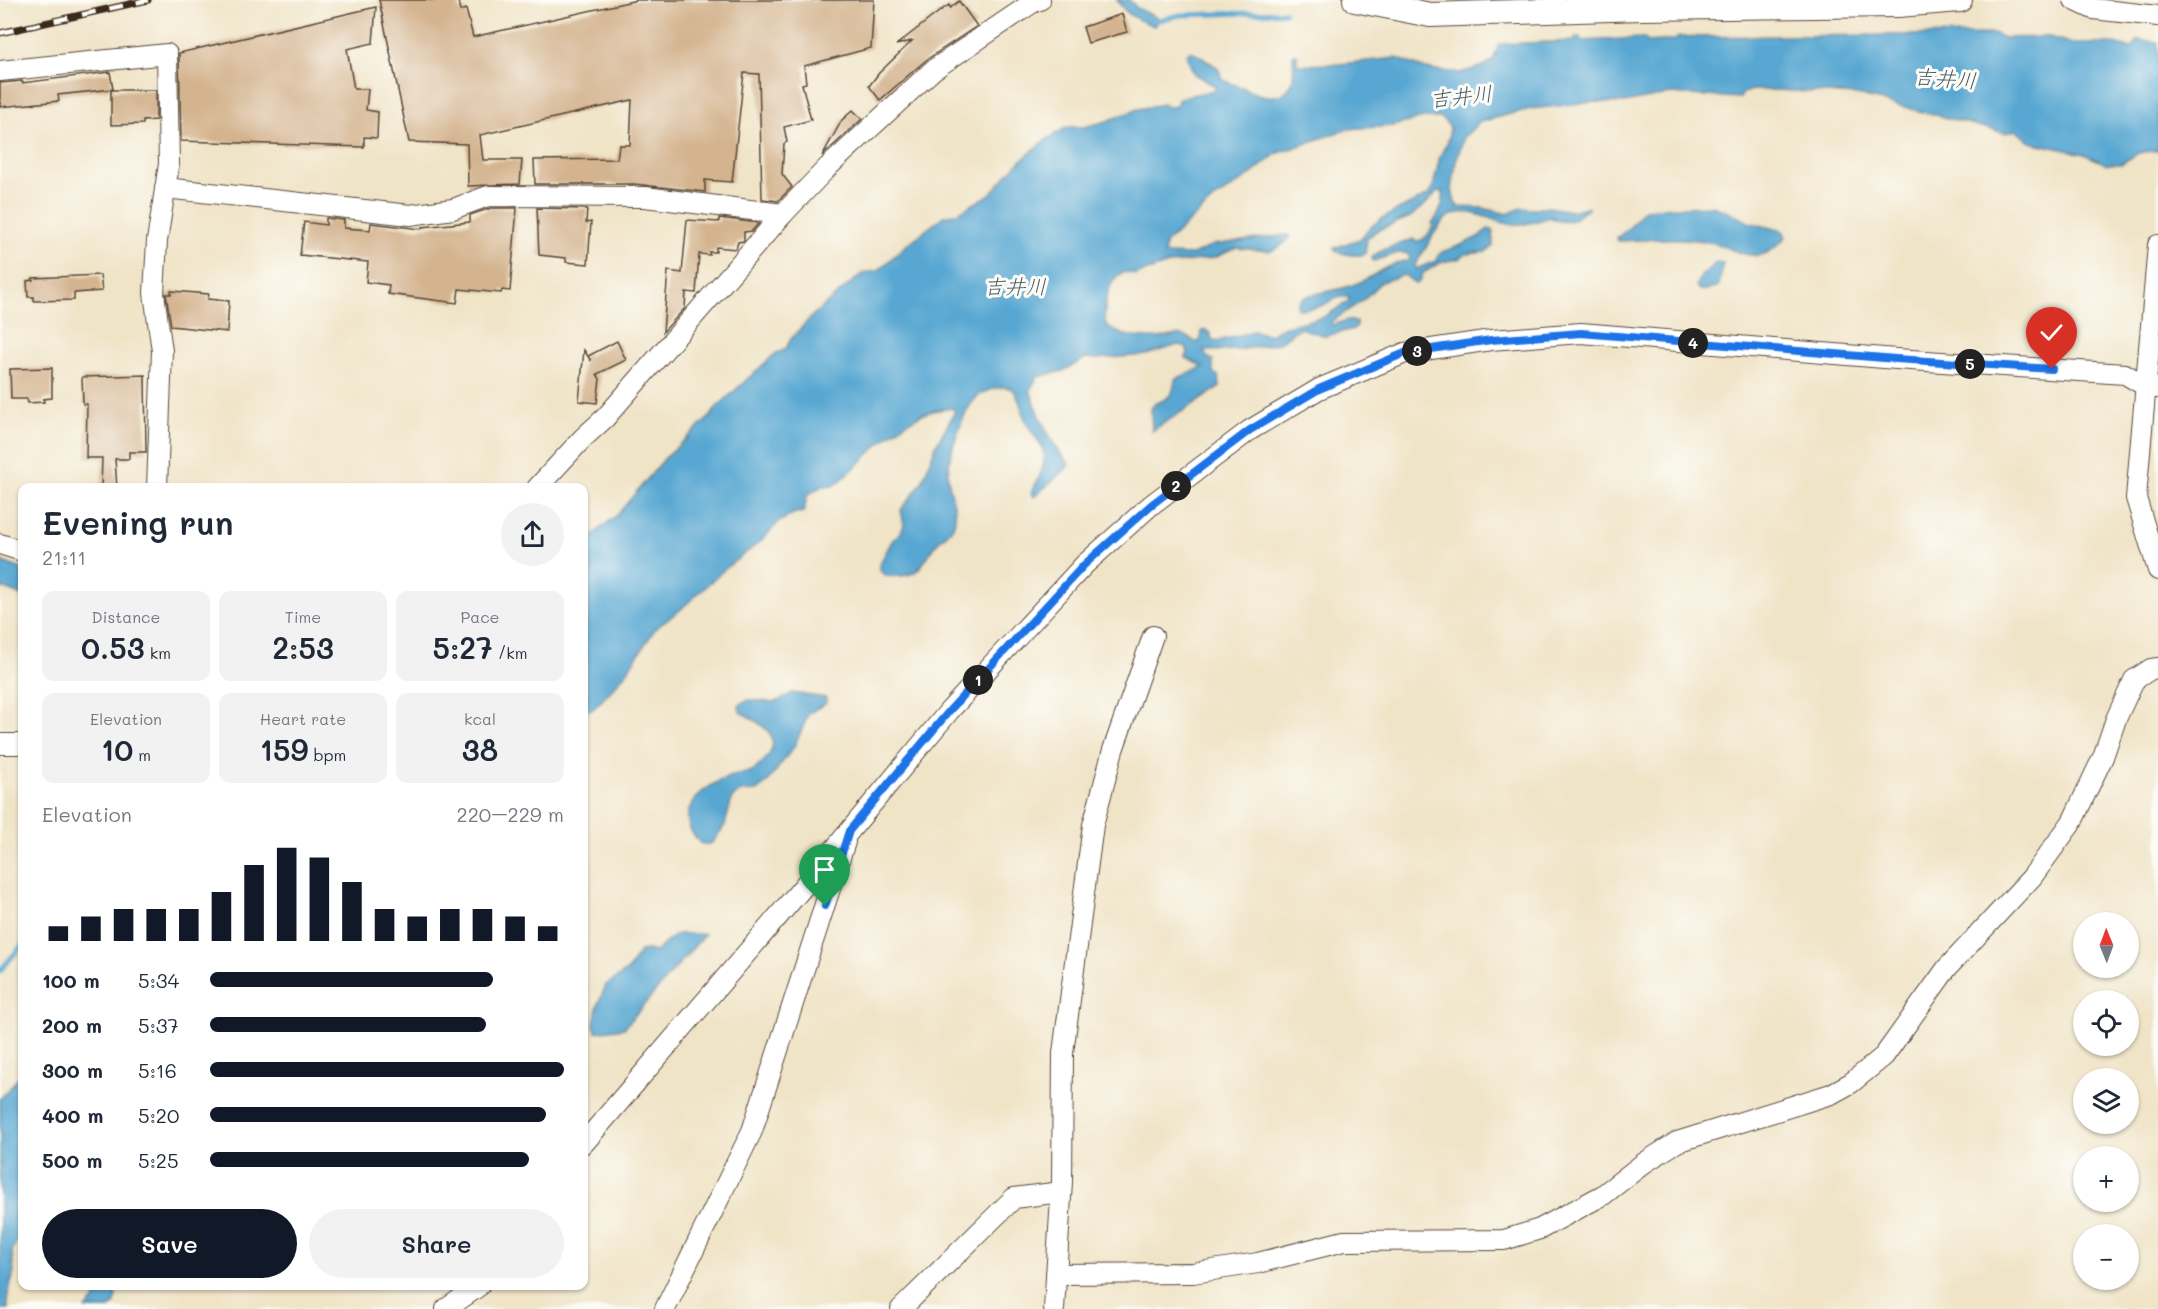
<!DOCTYPE html>
<meta charset="utf-8">
<style>
:root{--surface:#fff;--page:#f2f2f3;--text:#1f2937;--muted:#747a83;--accent:#111827}
body{margin:0;font-family:Mali,"Klee One",sans-serif;background:var(--page);color:var(--text);height:100vh;display:flex;flex-direction:column;font-size:22px;white-space:nowrap}
*{box-sizing:border-box;margin:0}
p{font-size:20px;color:var(--muted)}
.icon{flex:none;width:33px;height:33px;fill:none;stroke:currentColor;stroke-width:2;stroke-linecap:round;stroke-linejoin:round}
.map{position:relative;flex:1;overflow:hidden}
.details{position:absolute;left:18px;top:483px;width:570px;height:807px;display:flex;flex-direction:column;background:var(--surface);border-radius:12px;box-shadow:0 2px 4px #0004}
.details>*{flex:none}
.needle{width:39px;rotate:359deg}
.fabs{position:absolute;left:2073px;top:912px;display:grid;gap:12px}
.fabs a{display:grid;place-items:center;width:66px;height:66px;border-radius:50%;background:var(--surface);box-shadow:0 2px 4px #0004;font-size:30px}
.pin{position:absolute;display:grid;place-items:center;width:51px;height:51px;color:#fff;margin:-62px -26px;border-radius:50% 50% 50% 0;rotate:-45deg;box-shadow:0 0 6px #0007}
.pin .icon{rotate:45deg}
.km{position:absolute;width:30px;height:30px;margin:-15px;border-radius:50%;background:#222;color:#fff;font-size:16px;line-height:30px;text-align:center}
.round{display:grid;place-items:center;flex:none;width:63px;height:63px;border-radius:32px;background:var(--page)}
.head{display:flex;align-items:center;justify-content:space-between;height:102px;padding:0 24px}
h1{font-size:33px;font-weight:600;line-height:45px}
.figures{display:grid;grid-template-columns:repeat(3,1fr);gap:9px;height:102px;padding:6px 24px}
.figures div{display:grid;align-content:center;border-radius:12px;background:var(--page);text-align:center}
.figures b{font-size:30px;font-weight:600}
.figures small{font-size:16px;font-weight:400}
.figures p{font-size:16px}
.chart{height:168px;padding:12px 24px}
.chart p{display:flex;justify-content:space-between}
.chart svg{width:100%;height:108px;margin-top:6px;stroke:var(--accent);stroke-width:6}
.action{display:flex;gap:12px;margin-top:auto;padding:12px 24px}
.action a{flex:1;height:69px;border-radius:36px;background:var(--accent);color:#fff;font-size:24px;font-weight:600;line-height:69px;text-align:center}
.action a+a{background:var(--page);color:var(--text)}
ul{padding:0 24px;list-style:none;font-size:20px}
li{display:grid;grid-template-columns:96px 72px 1fr;align-items:center;height:45px}
li i{height:15px;border-radius:8px;background:var(--accent)}
.map>svg:first-child{display:block}
.water{fill:#58a7d2;stroke:#4a6878;stroke-width:1.5;fill-rule:evenodd}
.lines{fill:none;stroke-linecap:round;stroke-linejoin:round}
.stream{stroke:#58a7d2;stroke-width:5}
.building{fill:#d4b48f}
.minor-casing{stroke:#564637;stroke-width:22}
.tertiary-casing{stroke:#564637;stroke-width:26}
.minor{stroke:#fff;stroke-width:20}
.tertiary{stroke:#fff;stroke-width:24}
.rail-casing{stroke:#3b2a1e;stroke-width:7}
.rail{stroke:#fdfcf7;stroke-width:4.5;stroke-dasharray:14;stroke-linecap:butt}
.route-casing{stroke:#fff;stroke-width:12}
.route{stroke:#1a73e8;stroke-width:8}
.labels{text-anchor:middle;stroke-width:6;stroke-linejoin:round;paint-order:stroke}
.water-label{font-size:21px;font-style:italic;fill:#475c66;stroke:#fdfcf7}
</style>
<div class="map">
<svg width="2158" height="1309" viewBox="0 0 2158 1309">
<rect width="100%" height="100%" fill="#fdfcf7"/>
<filter id="ink" filterUnits="userSpaceOnUse"><feTurbulence type="fractalNoise" baseFrequency=".0167" numOctaves="2"/><feDisplacementMap in="SourceGraphic" scale="12" xChannelSelector="R" yChannelSelector="G"/><feConvolveMatrix kernelMatrix="1 2 1 2 8 2 1 2 1" color-interpolation-filters="sRGB"/></filter>
<filter id="wash" filterUnits="userSpaceOnUse"><feTurbulence type="fractalNoise" baseFrequency=".008" numOctaves="4" result="noise"/><feDisplacementMap in="SourceGraphic" scale="24" xChannelSelector="R" yChannelSelector="G"/><feGaussianBlur stdDeviation="1.35" result="paint"/><feColorMatrix in="noise" values="0 0 0 0 0 0 0 0 0 0 0 0 0 0 0 0 0 1.4 0 .05"/><feComposite in="paint" operator="in"/></filter>
<g filter="url(#wash)">
<rect width="100%" height="100%" fill="#f0e4c7"/>
<g class="water">
<path d="M1117 0H1129L1137 8 1160 19 1154 26C1138 20 1126 15 1117 0Z"/>
<path d="M1995 34 2004 38 2049 37 2073 44H2115L2131 49 2137 40 2158 42V150L2138 153 2121 164H2106L2084 154 2030 142 2016 130 2005 133 1857 95 1778 90H1753L1743 93 1740 98 1671 94 1624 103 1593 102 1530 109 1480 122 1464 137 1456 161 1452 190 1455 203 1459 207 1483 208 1508 214 1521 208 1534 209 1549 207 1571 211 1587 207 1589 208C1574 219 1568 227 1550 217 1539 220 1525 226 1514 225 1492 223 1469 203 1447 218 1433 229 1427 250 1415 264L1416 269 1438 260 1437 256 1442 252 1461 245 1480 236 1488 229 1493 230V246L1485 252 1465 254 1458 259 1442 262 1423 273 1420 281 1416 284 1404 275 1381 282 1362 301 1331 322 1332 325 1348 320 1356 322 1357 327 1353 329 1326 336 1299 328 1279 343 1238 350 1204 351 1207 357 1213 360V372L1219 377 1220 387 1152 431 1151 409 1154 404C1169 399 1174 395 1175 379L1203 367 1186 358 1188 352 1185 346 1178 345 1146 355 1096 359 1086 358 1063 371 1037 377 1030 390C1039 418 1050 442 1069 464L1065 470 1034 497 1031 493C1037 481 1045 470 1044 455 1044 445 1032 433 1027 424 1023 416 1019 395 1013 390 1006 384 991 389 983 393 964 401 949 455 948 474 948 490 959 509 954 524 952 533 942 537 936 544 923 561 922 576 897 576 890 577 887 577 881 572L879 565 892 541 900 533 904 525 901 510 922 482 937 443 955 412 952 408C939 410 926 411 915 418 884 434 862 464 835 485L822 486 807 496 804 512 795 513 779 522 760 542 726 568 680 610 655 629 626 673 608 694 593 709 584 711V542L617 515 665 458 711 416 717 407 775 354 786 349 790 340 814 314 863 273 878 271 904 247 944 216 958 213 989 195 1016 165 1044 141 1067 127H1084L1107 121 1138 109 1163 104 1167 107H1173L1177 105 1178 99C1190 92 1203 96 1215 89V86L1194 74 1186 55 1188 52 1192 51C1200 57 1214 63 1219 70 1222 76 1218 74 1223 79 1228 84 1237 84 1244 88 1258 96 1284 104 1292 82 1295 74 1293 64 1293 55L1297 54V65L1339 64 1396 58 1426 69 1460 73 1481 67 1493 60 1499 44 1575 41V37H1580V41L1644 38 1648 42 1675 40 1679 37ZM1423 118H1442L1450 127 1448 141 1440 156 1433 187 1428 195 1383 218 1373 225 1360 239 1334 248 1335 251C1344 254 1355 257 1365 254L1367 239 1376 231 1410 217 1423 207 1438 191 1443 192C1445 201 1439 216 1432 223L1433 226C1429 234 1425 240 1416 242L1413 239C1402 245 1379 248 1372 258L1373 261 1398 253H1406L1410 257 1409 261C1390 261 1375 276 1358 283 1342 290 1323 292 1307 296 1301 299 1296 301 1297 309 1305 309 1313 309 1321 306 1331 302 1337 295 1349 297L1348 302 1324 317 1282 327 1271 335 1254 331 1218 341 1211 339V334L1206 330 1202 331 1201 339 1197 343C1193 341 1189 337 1185 336 1177 333 1166 338 1157 338 1143 339 1118 336 1107 326 1100 319 1108 259 1135 275L1169 264 1214 258 1236 248 1270 251 1276 249 1285 243 1290 237 1288 235 1213 245 1193 255 1164 254 1165 244 1214 199 1248 177 1276 154 1347 129 1393 126Z"/>
<path d="M1712 206 1734 214 1748 222 1783 231 1786 237C1780 243 1773 251 1764 254 1747 260 1727 246 1710 242 1679 236 1649 240 1618 241L1617 238 1631 226 1643 211 1654 208Z"/>
<path d="M1717 262 1723 263C1717 281 1727 291 1700 290L1696 286 1702 275Z"/>
<path d="M0 561 22 569V596L0 587Z"/>
<path d="M792 693 826 698V703L809 713 795 745 767 783 756 791 740 792 732 798 725 825 712 843 703 845C667 815 701 785 735 775 740 773 747 774 752 771 789 745 771 727 740 712L739 705C750 695 760 703 773 702 780 701 787 697 792 693Z"/>
<path d="M678 934H705L624 1028 596 1032 594 1024 597 1007 606 985 628 970 640 951 648 950 655 952C664 946 668 938 678 934Z"/>
<path d="M22 1068V1232L12 1250 14 1273 8 1294V1309H0V1099L18 1078Z"/>
<path d="M98 1286H113V1290L116 1294 115 1303 109 1309H86L94 1301Z"/>
</g>
<g class="lines">
<g class="stream">
<path d="M1154 21 1180 15 1285 12"/>
<path d="M0 971 22 945"/>
</g>
</g>
<g id="blocks">
<g class="building">
<path d="M379 0H458L460 11 466 9 473 37 637 0H874L871 48 804 66 806 83 802 84 811 120 784 127 787 142 784 144 782 174 792 187 778 201 762 199 759 74 744 73 732 182 705 180V192L634 184H535L534 160 617 159 619 145H630L632 100 480 135 483 160H522L520 184 468 186 467 144 409 142Z"/>
<path d="M959 1 977 26 926 60 880 100 869 86 879 73 912 41 896 45 940 11 949 5 950 8Z"/>
<path d="M376 7 373 43 347 49 354 89H368L366 110 378 112 377 138 364 137V147L181 141 179 53Z"/>
<path d="M1122 14 1127 32 1088 43 1083 27Z"/>
<path d="M110 72 113 89 58 95 59 101 0 107V83L22 81V83Z"/>
<path d="M111 90H156V120L143 121V124L111 125Z"/>
<path d="M853 110 862 119 822 156 842 120Z"/>
<path d="M491 208H517L510 291 502 290 501 293 459 289 457 303 388 294 389 285 366 282 368 262 300 255 304 222 326 225V218L344 220V228L370 230 371 223 421 229 422 227 470 222V215Z"/>
<path d="M537 208 587 209 586 223 591 222 588 264 566 262V258L539 255Z"/>
<path d="M719 218 759 223 752 231 744 232V241L738 242 736 249 716 247V252H709L710 255 699 254 696 293 686 292 685 308 663 332 668 271 682 273 687 220 719 222Z"/>
<path d="M100 275 102 291 74 293V300L34 301V297H28L27 281 33 280V278Z"/>
<path d="M171 291 209 294 208 299 229 301 227 332 171 326 166 294H171Z"/>
<path d="M617 341 626 360 597 374 600 379 597 403 579 401 584 350 591 361 588 356Z"/>
<path d="M52 368V398L43 399 44 402 28 403 27 399H11L10 369Z"/>
<path d="M145 375 146 452H129V459H115L117 488H101L102 458H86L87 404H83L82 377Z"/>
</g>
</g>
</g>
<g filter="url(#ink)">
<use href="#blocks" fill-opacity="0" stroke="#564637" stroke-width="1.5"/>
<g class="lines">
<g class="minor-casing">
<g id="minor">
<path d="M2074 0 2093 9 2158 16"/>
<path d="M0 71 167 54 169 164 157 241 154 293 162 351 157 488"/>
<path d="M165 188 410 215 453 209 488 196 645 197 783 214"/>
<path d="M2158 245 2136 498 2158 570"/>
<path d="M537 488 583 438 605 418 783 214 828 167 933 70 1032 3 1040 0"/>
<path d="M0 544 22 551"/>
<path d="M0 744H22"/>
<path d="M584 1143 798 893 950 710 1084 565 1151 505 1250 430 1319 389 1405 353 1491 340 1581 333 1896 359 2125 374 2147 387 2158 388"/>
<path d="M1056 1274 1193 1273 1258 1263 1344 1241 1504 1240 1540 1229 1603 1195 1644 1163 1677 1142 1831 1094 1851 1083 1884 1056 1947 968 2032 877 2072 822 2103 757 2116 719 2134 680 2151 669 2158 668"/>
<path d="M446 1309 479 1286"/>
<path d="M665 1309 752 1131 845 842"/>
<path d="M901 1309 1014 1198 1061 1192"/>
<path d="M1054 1309 1062 1182 1063 1053 1093 825 1113 750 1153 636"/>
</g>
</g>
<g class="tertiary-casing">
<path id="tertiary" d="M1355 0 1430 15 1641 8 1898 5 1960 0"/>
</g>
<use href="#minor" class="minor"/>
<use href="#tertiary" class="tertiary"/>
<g class="rail-casing">
<path id="rail" d="M0 33 148 0"/>
</g>
<use href="#rail" class="rail"/>
</g>
</g>
<g class="lines" filter="url(#ink)">
<g class="route-casing">
<path id="route" d="M825 906 849 831 950 710 1084 565 1151 505 1250 430 1319 389 1405 353 1491 340 1581 333 1896 359 2052 369"/>
</g>
<use href="#route" class="route"/>
</g>
<g class="labels">
<g class="water-label">
<text transform="translate(1945 79) rotate(4)" y="7">吉井川</text>
<text transform="translate(1461 97) rotate(-6)" y="7">吉井川</text>
<text x="1015" y="294">吉井川</text>
</g>
</g>
</svg>
<div class="fabs">
<a><svg class="needle" viewBox="-14 -14 28 28"><path d="M0-13l5 13h-10z" fill="#e53935"/><path d="M0 13l5-13h-10z" fill="#747a83"/></svg></a>
<a><svg class="icon" aria-label="locate" viewBox="0 0 24 24"><circle cx="12" cy="12" r="6"/><path d="M12 2v4M12 18v4M2 12h4M18 12h4"/></svg></a>
<a><svg class="icon" aria-label="layers" viewBox="0 0 24 24"><path d="M12 4l9 5-9 5-9-5zM3 14l9 5 9-5"/></svg></a>
<a>+</a>
<a>−</a>
</div>
<div class="pin" style="left:825px;top:906px;background:#1e9e55"><svg class="icon" aria-label="arrive" viewBox="0 0 24 24"><path d="M6 21V4h12l-3 4 3 4H6"/></svg></div>
<div class="pin" style="left:2052px;top:369px;background:#d93025"><svg class="icon" aria-label="check" viewBox="0 0 24 24"><path d="M5 12l5 5 9-10"/></svg></div>
<b class="km" style="left:978px;top:680px">1</b>
<b class="km" style="left:1176px;top:486px">2</b>
<b class="km" style="left:1417px;top:351px">3</b>
<b class="km" style="left:1693px;top:343px">4</b>
<b class="km" style="left:1970px;top:364px">5</b>
<section class="details">
<div class="head"><div><h1>Evening run</h1><p>21:11</p></div><a class="round"><svg class="icon" aria-label="share" viewBox="0 0 24 24"><path d="M12 15V3M7 8l5-5 5 5M5 13v7h14v-7"/></svg></a></div>
<div class="figures">
<div><p>Distance</p><b>0.53<small> km</small></b></div>
<div><p>Time</p><b>2:53</b></div>
<div><p>Pace</p><b>5:27<small> /km</small></b></div>
</div>
<div class="figures">
<div><p>Elevation</p><b>10<small> m</small></b></div>
<div><p>Heart rate</p><b>159<small> bpm</small></b></div>
<div><p>kcal</p><b>38</b></div>
</div>
<div class="chart"><p><span>Elevation</span>220–229 m</p>
<svg viewBox="0 0 160 44" preserveAspectRatio="none"><path d="M5 44V38M15 44V34M25 44V31M35 44V31M45 44V31M55 44V24M65 44V13M75 44V6M85 44V10M95 44V20M105 44V31M115 44V34M125 44V31M135 44V31M145 44V34M155 44V38"/></svg>
</div>
<ul>
<li><b>100 m</b>5:34<i style="width:80%"></i></li>
<li><b>200 m</b>5:37<i style="width:78%"></i></li>
<li><b>300 m</b>5:16<i style="width:100%"></i></li>
<li><b>400 m</b>5:20<i style="width:95%"></i></li>
<li><b>500 m</b>5:25<i style="width:90%"></i></li>
</ul>
<div class="action"><a>Save</a><a>Share</a></div>
</section>
</div>
